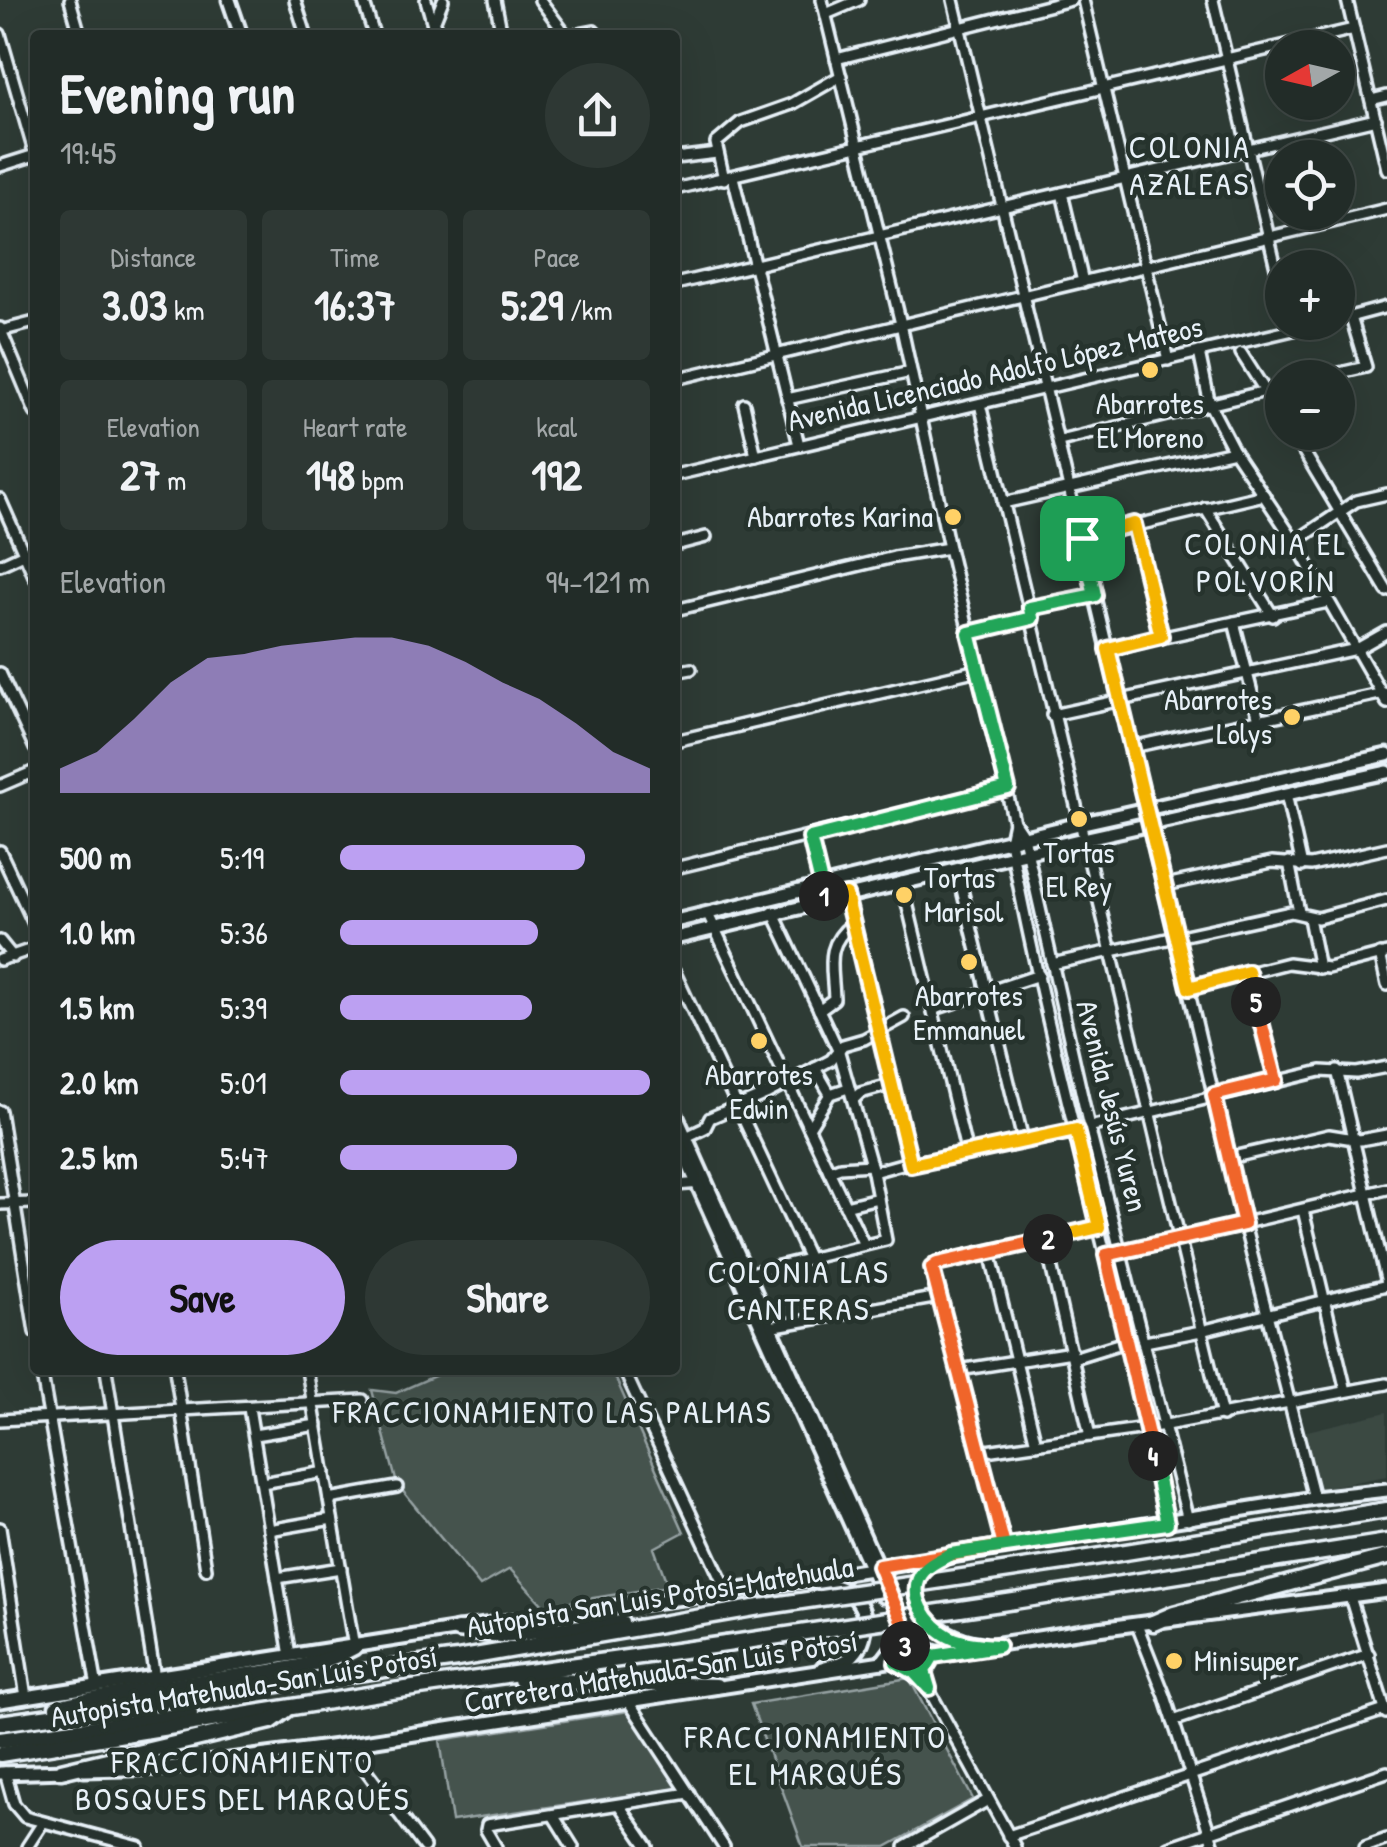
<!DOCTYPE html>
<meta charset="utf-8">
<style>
:root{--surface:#222c28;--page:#2e3834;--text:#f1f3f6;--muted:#a2a7a8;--line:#3f4845;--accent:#bca0f2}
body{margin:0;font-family:"Patrick Hand",sans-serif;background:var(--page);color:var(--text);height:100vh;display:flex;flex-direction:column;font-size:38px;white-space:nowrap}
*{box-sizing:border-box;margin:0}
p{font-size:32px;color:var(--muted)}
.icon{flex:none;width:55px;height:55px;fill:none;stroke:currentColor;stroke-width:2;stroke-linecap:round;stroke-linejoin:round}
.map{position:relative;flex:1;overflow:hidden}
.details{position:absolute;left:30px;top:30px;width:650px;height:1345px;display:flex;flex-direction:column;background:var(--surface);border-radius:10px;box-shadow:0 10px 40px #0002,0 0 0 2px var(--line)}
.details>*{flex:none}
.needle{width:65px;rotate:262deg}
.fabs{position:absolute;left:1265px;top:30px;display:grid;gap:20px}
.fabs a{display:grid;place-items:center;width:90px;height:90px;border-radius:50%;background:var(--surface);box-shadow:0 10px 40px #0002,0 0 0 2px var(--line);font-size:50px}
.pin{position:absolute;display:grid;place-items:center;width:85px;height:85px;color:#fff;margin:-42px;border-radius:20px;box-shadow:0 5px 15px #0006}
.km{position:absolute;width:50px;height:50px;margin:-25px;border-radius:50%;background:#222;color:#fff;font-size:28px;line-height:50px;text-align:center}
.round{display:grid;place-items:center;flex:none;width:105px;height:105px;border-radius:52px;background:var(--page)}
.summary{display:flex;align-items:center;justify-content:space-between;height:170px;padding:0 30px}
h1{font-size:55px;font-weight:800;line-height:75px}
.metrics{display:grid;grid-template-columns:repeat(3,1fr);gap:15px;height:170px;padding:10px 30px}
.metrics div{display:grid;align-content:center;border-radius:10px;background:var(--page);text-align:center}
.metrics b{font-size:42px;font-weight:800}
.metrics small{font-size:28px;font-weight:400}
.metrics p{font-size:28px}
.chart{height:280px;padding:20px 30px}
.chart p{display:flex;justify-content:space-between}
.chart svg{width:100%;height:180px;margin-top:10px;fill:var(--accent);opacity:.7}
.button{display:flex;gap:20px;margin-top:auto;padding:20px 30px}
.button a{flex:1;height:115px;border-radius:60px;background:var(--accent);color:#111;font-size:40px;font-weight:800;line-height:115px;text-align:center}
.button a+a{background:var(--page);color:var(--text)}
ul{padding:0 30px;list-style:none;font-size:32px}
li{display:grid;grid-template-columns:160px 120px 1fr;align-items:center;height:75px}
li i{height:25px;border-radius:12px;background:var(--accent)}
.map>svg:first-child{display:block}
.built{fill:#3b4843}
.green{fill:#45524e;stroke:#96a2a3;stroke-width:2.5}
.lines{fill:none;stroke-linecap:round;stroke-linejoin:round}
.minor-casing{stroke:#e8f1f8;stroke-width:16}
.major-casing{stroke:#e8f1f8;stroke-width:19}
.highway-casing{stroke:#e8f1f8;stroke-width:21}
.minor{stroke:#26332d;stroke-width:9}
.major{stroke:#26332d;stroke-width:11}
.highway{stroke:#26332d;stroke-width:14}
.highway-bridge-casing{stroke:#e8f1f8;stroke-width:21;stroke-linecap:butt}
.highway-bridge{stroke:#26332d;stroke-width:14}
.split-1-casing{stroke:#fff;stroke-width:20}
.split-2-casing{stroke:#fff;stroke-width:20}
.split-3-casing{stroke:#fff;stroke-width:20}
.split-4-casing{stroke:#fff;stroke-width:20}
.split-5-casing{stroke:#fff;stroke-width:20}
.split-6-casing{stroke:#fff;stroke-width:20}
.split-1{stroke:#22a559;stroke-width:12}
.split-2{stroke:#f5b400;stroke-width:12}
.split-3{stroke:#f0652b;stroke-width:12}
.split-4{stroke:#22a559;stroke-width:12}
.split-5{stroke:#f0652b;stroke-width:12}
.split-6{stroke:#f5b400;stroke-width:12}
.poi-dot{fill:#ffd166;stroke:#26332d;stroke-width:4}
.labels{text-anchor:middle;stroke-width:9;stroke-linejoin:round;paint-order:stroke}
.street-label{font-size:30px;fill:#e8f1f8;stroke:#26332d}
.poi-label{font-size:30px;fill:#e8f1f8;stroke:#26332d}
.neighbourhood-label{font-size:32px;letter-spacing:2.5px;fill:#e8f1f8;stroke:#26332d}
</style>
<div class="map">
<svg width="1387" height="1847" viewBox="0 0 1387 1847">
<rect width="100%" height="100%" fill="#2e3b35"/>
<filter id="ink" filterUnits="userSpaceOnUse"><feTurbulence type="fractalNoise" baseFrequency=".01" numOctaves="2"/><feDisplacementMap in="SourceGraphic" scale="20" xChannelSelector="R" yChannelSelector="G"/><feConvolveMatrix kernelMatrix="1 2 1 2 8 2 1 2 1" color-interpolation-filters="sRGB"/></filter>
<g filter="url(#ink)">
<path class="built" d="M1387 1412V1476L1316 1489 1303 1432Z"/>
<g class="green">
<path d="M448 1370H612L684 1532 654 1548 668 1586 544 1606 510 1569 480 1586 397 1484 372 1390 396 1393Z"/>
<path d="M909 1678 973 1799 886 1847H803L751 1704Z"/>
<path d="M629 1711 680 1788 452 1821 440 1740Z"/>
</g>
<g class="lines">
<g class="minor-casing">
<g id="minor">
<path d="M70 0 80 35"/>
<path d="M295 0 306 35"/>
<path d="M363 0 374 35"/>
<path d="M426 0 436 35"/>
<path d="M495 0 502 35"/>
<path d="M540 0 566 35"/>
<path d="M822 0 901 324 949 548 1014 822 1024 837 1089 1127 1188 1520"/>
<path d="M953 0 1244 1224 1314 1498"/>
<path d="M1083 0 1168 360"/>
<path d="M1213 0 1282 293"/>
<path d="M1347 0 1387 169"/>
<path d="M826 14 859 0"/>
<path d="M433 25 443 0"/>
<path d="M0 34 35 155"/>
<path d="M573 35 594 31"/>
<path d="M836 59 1071 0"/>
<path d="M1371 100 1387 96"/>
<path d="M675 158 717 153"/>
<path d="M0 166 35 155"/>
<path d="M733 177 799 445"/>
<path d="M724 179 716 143 741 122 792 104 841 76"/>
<path d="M675 189 1354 29"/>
<path d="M1062 193 1083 282"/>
<path d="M675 284 1376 119"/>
<path d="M1338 320 1387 307"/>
<path d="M0 328 35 412"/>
<path d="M0 331 35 322"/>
<path d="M1199 352 1210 405 1234 451 1295 542 1387 703"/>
<path d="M1241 353 1282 417"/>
<path d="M1318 378 1366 367 1351 317"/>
<path d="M675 379 1387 209"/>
<path d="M787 399 911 372"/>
<path d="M744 404 756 456"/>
<path d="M980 404 1222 1416"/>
<path d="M1292 432 1387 591"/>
<path d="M1060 441 1282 387"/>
<path d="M675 475 1327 322"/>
<path d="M0 499 35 578"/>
<path d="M1003 503 1234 451"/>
<path d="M1205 508 1273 616"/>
<path d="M1134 525 1161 636"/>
<path d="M1082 538 1264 495"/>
<path d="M1295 542 1356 501 1387 494"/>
<path d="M675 545 706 537"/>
<path d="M0 565 35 549"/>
<path d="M1030 608 1095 595"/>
<path d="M675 610 894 557 949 548"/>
<path d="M1234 622 1259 720"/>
<path d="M969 633 1032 618"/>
<path d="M1108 649 1328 602"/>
<path d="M675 672 691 669"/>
<path d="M0 673 35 748"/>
<path d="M1052 715 1357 649 1387 632"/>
<path d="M675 741 978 670"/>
<path d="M1132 747 1384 693"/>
<path d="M0 786 35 771"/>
<path d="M1286 794 1302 866"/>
<path d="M1014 822 1010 841C1053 1070 1121 1294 1167 1523"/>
<path d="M810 838 825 900"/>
<path d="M0 851 35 926"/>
<path d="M1289 862 1299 912"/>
<path d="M675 868 1008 788"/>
<path d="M957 869 1023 1140"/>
<path d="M902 882 967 1154"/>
<path d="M1166 885 1272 862 1311 865 1387 848"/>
<path d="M846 895 911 1165 1089 1127 1321 1071 1356 1073 1387 1067"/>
<path d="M708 914 864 1245"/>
<path d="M1309 918 1319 968"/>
<path d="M0 941 13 957"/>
<path d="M1380 954 1387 985"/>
<path d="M0 960 35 948"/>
<path d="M1052 964 1291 912 1318 918 1387 900"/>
<path d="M1248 972 1276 1080"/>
<path d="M675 973 809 1259"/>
<path d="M1189 988 1288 963 1328 968 1387 953"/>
<path d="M935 1009 1039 975"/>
<path d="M819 1010 834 999C833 966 824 946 852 924"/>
<path d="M815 1068 830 1094"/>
<path d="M1337 1070 1387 1283"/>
<path d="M854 1099 860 1093 890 1085"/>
<path d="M0 1111 35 1332"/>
<path d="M809 1128 830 1094 848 1088"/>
<path d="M686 1137 705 1128 710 1118 768 1093 831 1060 843 1045 864 1039 904 1017"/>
<path d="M1229 1158 1329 1135 1360 1140 1387 1135"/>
<path d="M829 1171 840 1167 871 1165"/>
<path d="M873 1172 909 1162"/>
<path d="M675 1185 702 1183"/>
<path d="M0 1204 35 1203"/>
<path d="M845 1206 878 1198"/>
<path d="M1303 1210 1346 1391"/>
<path d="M1045 1239 1090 1436"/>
<path d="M990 1252 1036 1444"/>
<path d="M1119 1253 1387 1189"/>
<path d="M742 1275 886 1240 873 1172 839 1052 773 912"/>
<path d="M764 1328 939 1297"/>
<path d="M1145 1342 1201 1331 1387 1285"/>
<path d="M1073 1358 1128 1341"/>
<path d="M41 1370 97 1687"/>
<path d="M106 1370 155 1678"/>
<path d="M175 1370 206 1569"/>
<path d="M307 1370 354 1647"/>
<path d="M624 1370 727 1592"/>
<path d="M959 1370 1072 1352"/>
<path d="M249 1408 290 1656"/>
<path d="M0 1420 363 1400"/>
<path d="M254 1435 317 1425"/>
<path d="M979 1452 1166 1425 1387 1384"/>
<path d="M262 1483 325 1472"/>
<path d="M329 1499 397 1487"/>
<path d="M0 1528 26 1697"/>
<path d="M269 1530 332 1519"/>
<path d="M1004 1546 932 1268 937 1263 1099 1227"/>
<path d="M277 1578 341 1568"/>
<path d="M1350 1597 1386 1713"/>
<path d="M1137 1625 1165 1696 1214 1847"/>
<path d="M912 1659 1015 1847"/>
<path d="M629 1702 724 1847"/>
<path d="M1173 1721 1369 1654"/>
<path d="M347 1745 424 1847"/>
<path d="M5 1772 14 1804 25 1817 139 1847"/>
<path d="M619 1805 648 1847"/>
<path d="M553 1815 573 1847"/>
<path d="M1008 1836 1385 1710"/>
<path d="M27 1847 42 1824"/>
<path d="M496 1847 486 1830 487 1825 689 1793"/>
<path d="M905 1847 988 1800"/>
<path d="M1168 1847 1387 1772"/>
<path d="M1365 1847 1387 1839"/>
</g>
</g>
<g class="major-casing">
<g id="major">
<path d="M229 0 241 35"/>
<path d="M675 921 1079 824 1387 755"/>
<path d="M675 938 1083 839 1387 772"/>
<path d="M675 1113 918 1658"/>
<path d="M675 1134 883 1596"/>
<path d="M943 1558C884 1591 935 1639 982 1644"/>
<path d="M811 1581C823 1584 839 1585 849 1593 872 1609 870 1647 845 1661 838 1664 829 1666 822 1668"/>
<path d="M882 1662 901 1637 907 1635 922 1647 939 1654"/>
<path d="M896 1662 921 1678"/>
<path d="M0 1701 511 1621 727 1592 1314 1498 1387 1490"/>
<path d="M84 1770 167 1768 337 1746 1083 1631 1387 1591"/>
<path d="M0 1773 66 1771"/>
</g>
</g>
<g class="highway-casing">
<g id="highway">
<path d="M1070 1561 1387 1510"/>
<path d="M1014 1601 1387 1542"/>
<path d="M1153 1623 1174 1614 1387 1557"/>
<path d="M457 1630 501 1635 621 1623"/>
<path d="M521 1680 716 1686"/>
<path d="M57 1707C115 1693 175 1686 234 1677 275 1671 317 1668 354 1647"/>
<path d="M0 1723 457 1659 754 1608"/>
<path d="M0 1740 190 1714"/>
<path d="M0 1754 392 1691 726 1644"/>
<path d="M61 1771 271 1721 286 1710"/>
</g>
</g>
<use href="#minor" class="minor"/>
<use href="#major" class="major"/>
<use href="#highway" class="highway"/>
<g class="highway-bridge-casing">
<g id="highway-bridge">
<path d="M754 1608 1070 1561"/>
<path d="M726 1644 1014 1601"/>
</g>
</g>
<use href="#highway-bridge" class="highway-bridge"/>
</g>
</g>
<g class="lines" filter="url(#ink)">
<g class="split-1-casing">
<path id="split-1" d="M824 896 810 838 1008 788 969 633 1032 618 1030 608 1095 595 1082 538"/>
</g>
<g class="split-2-casing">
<path id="split-2" d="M824 896 825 900 846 895 911 1165 1076 1130 1099 1227 1048 1239"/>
</g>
<g class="split-3-casing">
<path id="split-3" d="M905 1646 901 1637 907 1635 879 1566 1004 1546 932 1268 937 1264 1048 1239"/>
</g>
<g class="split-4-casing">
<path id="split-4" d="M905 1646 912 1659 896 1662 914 1672 929 1688 924 1671 933 1656 998 1646C982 1645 964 1644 950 1637 929 1627 904 1593 924 1571 931 1563 942 1559 951 1554L1167 1523 1153 1456"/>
</g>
<g class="split-5-casing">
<path id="split-5" d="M1153 1456 1106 1255 1244 1224 1214 1095 1276 1080 1256 1002"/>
</g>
<g class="split-6-casing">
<path id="split-6" d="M1082 538 1134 524 1161 636 1108 649 1189 988 1248 972 1256 1002"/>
</g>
<use href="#split-1" class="split-1"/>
<use href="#split-2" class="split-2"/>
<use href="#split-3" class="split-3"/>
<use href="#split-4" class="split-4"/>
<use href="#split-5" class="split-5"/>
<use href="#split-6" class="split-6"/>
</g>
<g class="poi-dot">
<circle cx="1150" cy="370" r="10"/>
<circle cx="953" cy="517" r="10"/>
<circle cx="1292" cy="717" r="10"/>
<circle cx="1079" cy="819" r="10"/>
<circle cx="904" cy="895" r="10"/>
<circle cx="969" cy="962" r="10"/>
<circle cx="759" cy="1041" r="10"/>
<circle cx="1174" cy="1661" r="10"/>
</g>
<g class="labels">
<g class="street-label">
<text transform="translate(995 374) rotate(-13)" y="10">Avenida Licenciado Adolfo López Mateos</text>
<text transform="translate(1112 1106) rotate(76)" y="10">Avenida Jesús Yuren</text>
<text transform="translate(660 1597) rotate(-9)" y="10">Autopista San Luis Potosí-Matehuala</text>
<text transform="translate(661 1672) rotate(-9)" y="10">Carretera Matehuala-San Luis Potosí</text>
<text transform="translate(244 1687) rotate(-9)" y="10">Autopista Matehuala-San Luis Potosí</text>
</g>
<g class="poi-label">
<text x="1150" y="414">Abarrotes<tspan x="1150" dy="34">El Moreno</tspan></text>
<text x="933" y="527" text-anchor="end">Abarrotes Karina</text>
<text x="1272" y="710" text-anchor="end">Abarrotes<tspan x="1272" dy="34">Lolys</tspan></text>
<text x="1079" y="863">Tortas<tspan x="1079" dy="34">El Rey</tspan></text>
<text x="924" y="888" text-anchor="start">Tortas<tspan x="924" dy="34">Marisol</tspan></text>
<text x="969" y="1006">Abarrotes<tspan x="969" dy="34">Emmanuel</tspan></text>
<text x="759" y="1085">Abarrotes<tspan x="759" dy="34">Edwin</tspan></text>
<text x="1194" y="1671" text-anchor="start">Minisuper</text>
</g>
<g class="neighbourhood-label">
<text x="1190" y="158">COLONIA<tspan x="1190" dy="37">AZALEAS</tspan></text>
<text x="1266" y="555">COLONIA EL<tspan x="1266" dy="37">POLVORÍN</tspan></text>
<text x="799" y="1283">COLONIA LAS<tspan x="799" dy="37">CANTERAS</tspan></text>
<text x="553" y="1423">FRACCIONAMIENTO LAS PALMAS</text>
<text x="816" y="1748">FRACCIONAMIENTO<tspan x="816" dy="37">EL MARQUÉS</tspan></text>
<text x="243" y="1773">FRACCIONAMIENTO<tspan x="243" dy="37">BOSQUES DEL MARQUÉS</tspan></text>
</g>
</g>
</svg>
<div class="fabs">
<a><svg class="needle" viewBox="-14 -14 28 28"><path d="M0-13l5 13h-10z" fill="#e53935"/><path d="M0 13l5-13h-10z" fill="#a2a7a8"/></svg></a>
<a><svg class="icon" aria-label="locate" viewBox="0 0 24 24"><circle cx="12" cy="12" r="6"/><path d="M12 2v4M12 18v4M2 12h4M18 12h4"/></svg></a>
<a>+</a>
<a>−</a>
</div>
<div class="pin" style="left:1082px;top:538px;background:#1e9e55"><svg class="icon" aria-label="arrive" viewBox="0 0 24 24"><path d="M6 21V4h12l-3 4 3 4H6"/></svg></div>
<b class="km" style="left:824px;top:896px">1</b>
<b class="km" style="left:1048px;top:1239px">2</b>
<b class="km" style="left:905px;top:1646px">3</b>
<b class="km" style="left:1153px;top:1456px">4</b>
<b class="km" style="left:1256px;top:1002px">5</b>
<section class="details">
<div class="summary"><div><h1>Evening run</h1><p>19:45</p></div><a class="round"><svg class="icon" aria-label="share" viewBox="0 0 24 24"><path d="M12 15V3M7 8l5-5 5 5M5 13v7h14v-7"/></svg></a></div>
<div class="metrics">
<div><p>Distance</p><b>3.03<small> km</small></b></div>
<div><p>Time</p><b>16:37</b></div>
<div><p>Pace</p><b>5:29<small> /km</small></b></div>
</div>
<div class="metrics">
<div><p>Elevation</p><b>27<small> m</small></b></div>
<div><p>Heart rate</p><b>148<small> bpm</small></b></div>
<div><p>kcal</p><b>192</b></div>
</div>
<div class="chart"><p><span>Elevation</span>94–121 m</p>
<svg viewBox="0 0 160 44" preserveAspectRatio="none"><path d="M0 44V38L10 34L20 26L30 17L40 11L50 10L60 8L70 7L80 6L90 6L100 8L110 12L120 17L130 21L140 27L150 34L160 38V44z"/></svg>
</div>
<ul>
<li><b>500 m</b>5:19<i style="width:79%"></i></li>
<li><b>1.0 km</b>5:36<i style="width:64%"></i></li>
<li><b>1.5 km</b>5:39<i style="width:62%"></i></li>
<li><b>2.0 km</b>5:01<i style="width:100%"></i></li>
<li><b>2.5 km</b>5:47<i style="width:57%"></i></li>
</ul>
<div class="button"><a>Save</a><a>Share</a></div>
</section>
</div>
